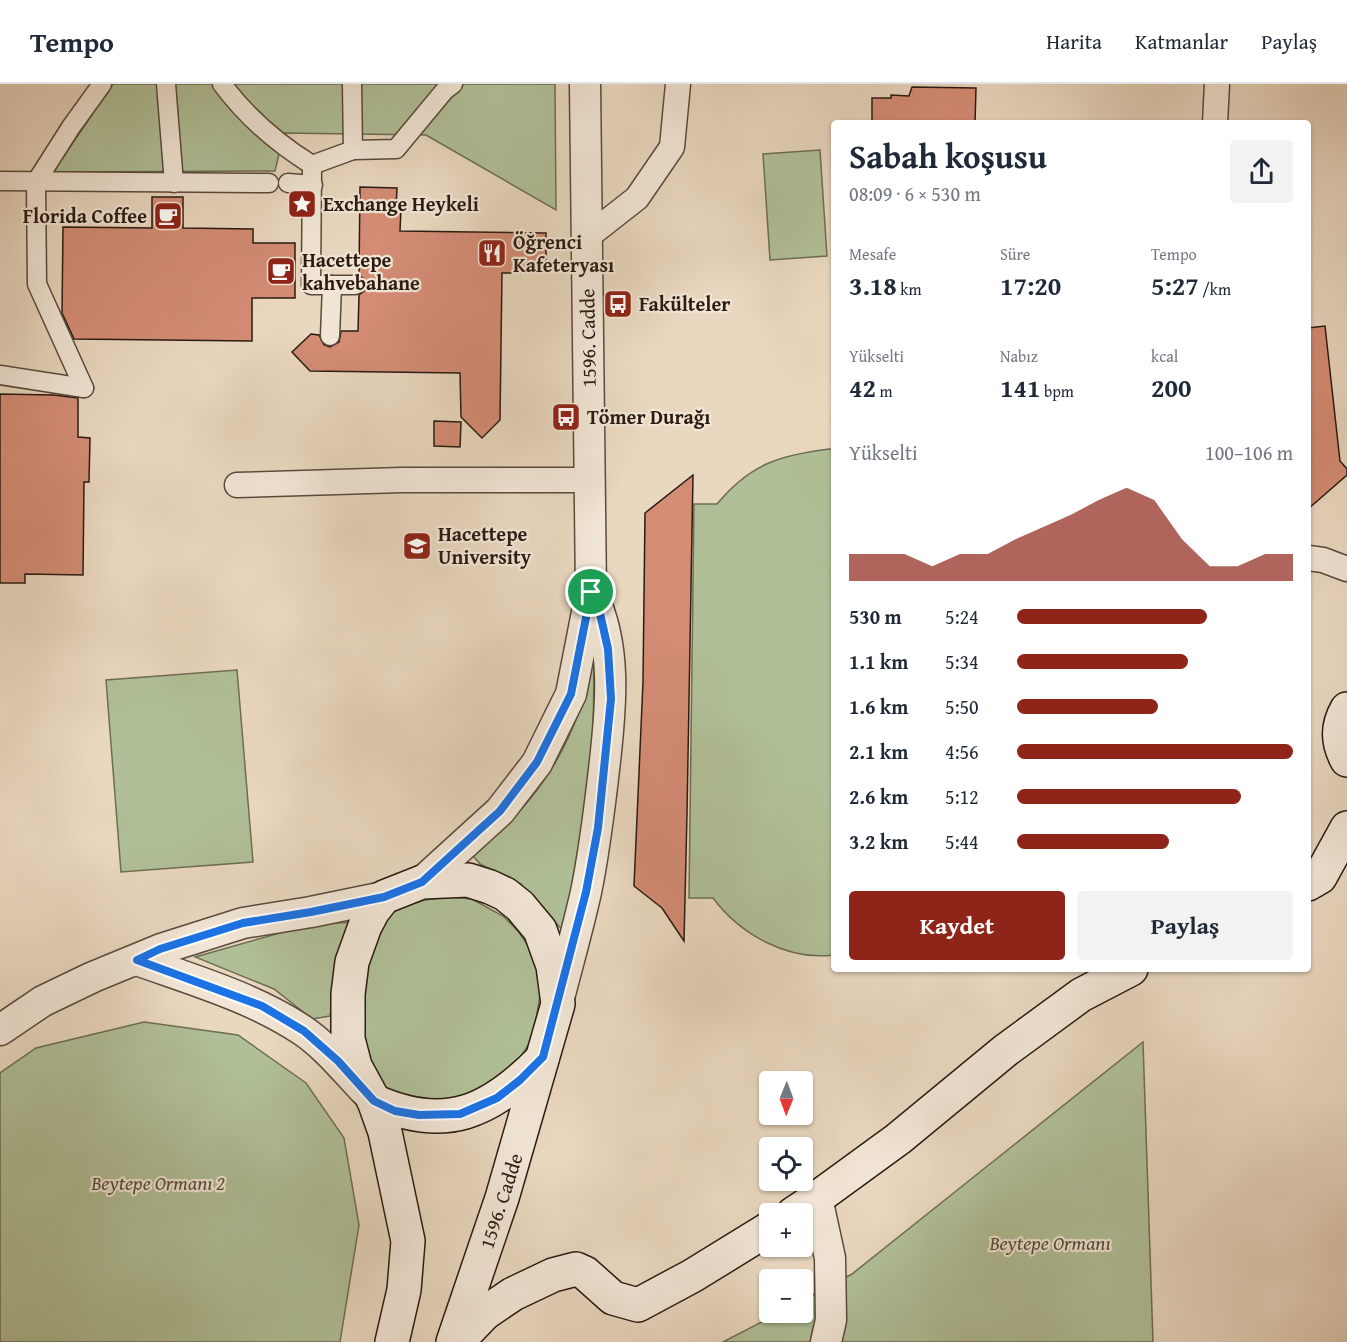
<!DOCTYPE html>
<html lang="tr">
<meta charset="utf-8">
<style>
:root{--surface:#fff;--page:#f2f2f3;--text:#1f2937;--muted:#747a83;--line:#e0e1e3;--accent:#8f2418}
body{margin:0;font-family:"Gentium Book Plus",serif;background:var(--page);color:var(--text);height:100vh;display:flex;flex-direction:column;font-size:22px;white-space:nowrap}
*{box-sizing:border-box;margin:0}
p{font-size:20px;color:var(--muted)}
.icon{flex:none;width:33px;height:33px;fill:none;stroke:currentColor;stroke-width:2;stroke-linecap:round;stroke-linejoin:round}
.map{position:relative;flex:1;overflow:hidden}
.side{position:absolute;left:831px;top:36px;width:480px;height:852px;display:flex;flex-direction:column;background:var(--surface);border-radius:6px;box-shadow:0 2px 4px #0004}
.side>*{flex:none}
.needle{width:39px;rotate:181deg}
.buttons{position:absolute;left:759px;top:987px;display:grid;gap:12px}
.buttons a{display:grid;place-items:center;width:54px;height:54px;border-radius:6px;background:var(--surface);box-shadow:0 2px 4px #0004;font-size:30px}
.pin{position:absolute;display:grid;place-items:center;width:51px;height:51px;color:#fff;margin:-26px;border:3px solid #fff;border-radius:50%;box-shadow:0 2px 6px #0007}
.round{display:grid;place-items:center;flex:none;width:63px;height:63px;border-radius:6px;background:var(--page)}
.headline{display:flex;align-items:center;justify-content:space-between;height:102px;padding:0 18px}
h1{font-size:33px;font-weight:700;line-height:45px}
.figures{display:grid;grid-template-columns:repeat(3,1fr);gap:9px;height:102px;padding:6px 18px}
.figures div{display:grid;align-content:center}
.figures b{font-size:26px;font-weight:700}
.figures small{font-size:16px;font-weight:400}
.figures p{font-size:16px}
.chart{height:168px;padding:12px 18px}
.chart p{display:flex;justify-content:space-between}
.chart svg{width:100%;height:108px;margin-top:6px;fill:var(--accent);opacity:.7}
.primary-button{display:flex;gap:12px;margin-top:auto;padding:12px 18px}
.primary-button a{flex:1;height:69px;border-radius:6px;background:var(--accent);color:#fff;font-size:24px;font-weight:700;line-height:69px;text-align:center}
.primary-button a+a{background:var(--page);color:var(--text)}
ul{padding:0 18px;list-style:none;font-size:20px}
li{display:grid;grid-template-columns:96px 72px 1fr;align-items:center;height:45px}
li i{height:15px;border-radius:8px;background:var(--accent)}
header{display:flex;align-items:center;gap:36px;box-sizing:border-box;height:84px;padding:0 30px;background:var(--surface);border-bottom:2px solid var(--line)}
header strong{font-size:28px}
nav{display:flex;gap:33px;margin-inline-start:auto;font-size:21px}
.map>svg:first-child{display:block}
.green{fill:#b0bf97;stroke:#6d6d54;stroke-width:1.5}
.building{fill:#d48c75;stroke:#2a1b12;stroke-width:1.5}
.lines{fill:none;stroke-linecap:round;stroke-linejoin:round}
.pedestrian-casing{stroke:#5a4a3d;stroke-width:21}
.minor-casing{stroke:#5a4a3d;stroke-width:27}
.tertiary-casing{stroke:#5a4a3d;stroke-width:33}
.secondary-casing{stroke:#2a1b12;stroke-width:36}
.pedestrian{stroke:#f1e5d5;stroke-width:18}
.minor{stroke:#f1e5d5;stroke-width:24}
.tertiary{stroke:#f1e5d5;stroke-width:30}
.secondary{stroke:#f1e5d5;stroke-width:33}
.route-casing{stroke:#fff;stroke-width:12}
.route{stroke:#1a73e8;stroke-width:8}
.labels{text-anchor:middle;stroke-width:4.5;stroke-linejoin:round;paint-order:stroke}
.poi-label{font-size:20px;font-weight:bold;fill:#2a1b12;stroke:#f1e5d5;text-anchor:start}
.street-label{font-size:20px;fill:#2a1b12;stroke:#f1e5d5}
.park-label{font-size:20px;font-style:italic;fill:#524c3a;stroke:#f1e5d5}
</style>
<header>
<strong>Tempo</strong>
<nav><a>Harita</a><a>Katmanlar</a><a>Paylaş</a></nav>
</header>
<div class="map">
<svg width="1347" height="1258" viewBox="0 0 1347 1258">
<rect width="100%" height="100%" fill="#e9d7bf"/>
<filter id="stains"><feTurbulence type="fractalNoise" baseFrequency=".00333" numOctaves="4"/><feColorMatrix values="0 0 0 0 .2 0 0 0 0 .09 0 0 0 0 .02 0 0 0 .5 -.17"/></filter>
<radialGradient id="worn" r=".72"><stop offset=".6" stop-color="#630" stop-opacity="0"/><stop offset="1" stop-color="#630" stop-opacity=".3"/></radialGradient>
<g class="green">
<path d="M113 0H555L556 126 426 51 284 49 275 87 53 88Z"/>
<path d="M820 66 827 172 770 176 763 70Z"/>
<path d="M830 365 834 366V871C787 877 740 850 713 814H689L694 420H717C750 380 780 371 830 365Z"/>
<path d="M589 571 594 573 593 670 581 760 565 849 521 800 480 780 472 771C523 731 558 687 580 625 586 609 586 588 589 571Z"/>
<path d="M237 586 253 778 121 788 106 596Z"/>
<path d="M450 813 472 815 503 832 518 847 531 866 539 886 541 906 533 953 521 973 506 990 463 1018 436 1022 389 1009 379 996 363 960 361 934 370 870 385 836 400 823 425 816Z"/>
<path d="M353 838 340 862 330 932 312 935 274 905 195 873 308 841Z"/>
<path d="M144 938 238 951 306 999 344 1054 359 1141 340 1258H0V989L36 964Z"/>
<path d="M1143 958 1153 1258H723L779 1229 802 1228 803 1216 852 1190Z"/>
</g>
<g class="building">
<path d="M912 3 976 4 975 39H872V14H891V11L909 12Z"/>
<path d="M360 103 397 104 396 125H401L400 147 546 149V185H525V189H502L500 336 482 354 461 333 460 289 310 287 292 268 311 250 319 251 324 261 330 263 339 258 341 247H358L359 211 364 207 366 202 364 195 359 191Z"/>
<path d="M152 113H183V144L253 145V159H295V214H252V257L74 255 62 229 63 143 152 144Z"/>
<path d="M1325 242 1340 377 1347 385V391L1308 425V244Z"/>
<path d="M0 310 54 311 78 314V353L90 354 89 398H84L83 491 25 490V499H0Z"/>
<path d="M434 337 461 338 460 363 434 362Z"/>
<path d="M693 391 687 729 684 857 662 824 634 802 643 598 645 429Z"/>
</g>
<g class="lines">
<g class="pedestrian-casing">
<g id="pedestrian">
<path d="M166 0 174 99"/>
<path d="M222 0C246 32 278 60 312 81"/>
<path d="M352 0 353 66"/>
<path d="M312 81 353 66 396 65 445 6 453 0"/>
<path d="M312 81 311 201H355"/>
<path d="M0 97 269 99"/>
<path d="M288 99 313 101"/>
<path d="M330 252 332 201"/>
<path d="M0 291 84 304"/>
<path d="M84 304 37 200 36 98 71 43 102 0"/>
</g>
</g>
<g class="minor-casing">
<g id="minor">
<path d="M1215 39 1217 0"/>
<path d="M586 154 637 114 672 63 678 0"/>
<path d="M237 401 402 396H591"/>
<path d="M1308 474 1323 476 1347 485"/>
</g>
</g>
<g class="tertiary-casing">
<g id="tertiary">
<path d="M422 798 500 727 537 679 571 610 591 508 585 0"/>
<path d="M137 876C193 896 252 913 302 946 326 962 345 986 365 1007"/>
<path d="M559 914C568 879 578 844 586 808 595 765 600 721 605 677 611 623 617 561 592 511"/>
<path d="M0 946 43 917 93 893 161 865 243 839 311 828 384 813"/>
<path d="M817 1114 830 1174 831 1236 826 1258"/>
</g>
</g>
<g class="secondary-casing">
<g id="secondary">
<path d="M1347 625C1337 642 1337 658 1347 676"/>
<path d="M1308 800 1320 793 1347 744"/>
<path d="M374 1017C446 1049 490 1028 542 975"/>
<path d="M793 1130 817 1114 898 1055 1006 966 1081 911 1131 885"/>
<path d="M458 1257 485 1229 513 1210 553 1191 576 1185 585 1189 613 1214 638 1221 692 1192 770 1144"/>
<path d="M392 1258 404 1206 408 1157 385 1048 374 1017 355 982 348 955V910L352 878 365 842 373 827 384 813 422 798 468 796 490 803 505 810 520 822 540 846 553 882 558 920 502 1114 453 1258"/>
</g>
</g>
<use href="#pedestrian" class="pedestrian"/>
<use href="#minor" class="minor"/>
<use href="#tertiary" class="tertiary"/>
<use href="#secondary" class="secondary"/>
</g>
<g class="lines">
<g class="route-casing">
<path id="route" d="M591 508 599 525 608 565 611 615 598 744 586 808 543 973 520 996 497 1014 460 1030 419 1031 395 1027 374 1017 338 977 304 947 262 922 137 876 160 865 243 839 311 828 384 813 422 798 500 727 537 678 571 610Z"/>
</g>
<use href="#route" class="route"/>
</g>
<defs>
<g id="sight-square" transform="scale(1.5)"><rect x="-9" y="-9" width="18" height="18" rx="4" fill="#8f2418" stroke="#f1e5d5"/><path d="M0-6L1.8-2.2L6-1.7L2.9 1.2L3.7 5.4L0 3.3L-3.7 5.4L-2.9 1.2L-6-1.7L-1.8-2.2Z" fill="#fff"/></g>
<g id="cafe-square" transform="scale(1.5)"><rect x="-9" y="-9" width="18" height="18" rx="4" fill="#8f2418" stroke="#f1e5d5"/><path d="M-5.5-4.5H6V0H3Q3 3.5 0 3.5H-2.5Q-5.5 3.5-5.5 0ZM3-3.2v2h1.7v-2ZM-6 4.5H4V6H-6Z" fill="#fff"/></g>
<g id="restaurant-square" transform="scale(1.5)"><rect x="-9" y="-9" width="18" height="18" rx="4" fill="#8f2418" stroke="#f1e5d5"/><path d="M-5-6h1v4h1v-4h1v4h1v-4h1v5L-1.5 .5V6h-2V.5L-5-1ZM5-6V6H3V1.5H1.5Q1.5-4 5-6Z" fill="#fff"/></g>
<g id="bus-square" transform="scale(1.5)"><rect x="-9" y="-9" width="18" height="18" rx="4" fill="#8f2418" stroke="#f1e5d5"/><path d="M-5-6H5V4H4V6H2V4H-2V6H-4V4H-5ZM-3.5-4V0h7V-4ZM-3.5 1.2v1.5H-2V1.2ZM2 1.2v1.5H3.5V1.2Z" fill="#fff"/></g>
<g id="university-square" transform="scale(1.5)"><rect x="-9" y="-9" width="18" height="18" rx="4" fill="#8f2418" stroke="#f1e5d5"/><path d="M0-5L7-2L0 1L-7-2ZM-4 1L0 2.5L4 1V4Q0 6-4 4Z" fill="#fff"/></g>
</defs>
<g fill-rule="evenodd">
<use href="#sight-square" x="302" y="120"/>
<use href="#cafe-square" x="168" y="132"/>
<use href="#restaurant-square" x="492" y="169"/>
<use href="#cafe-square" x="281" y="187"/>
<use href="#bus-square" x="618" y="220"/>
<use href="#bus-square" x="566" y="333"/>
<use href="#university-square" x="417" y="462"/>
</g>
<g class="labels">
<g class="poi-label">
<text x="323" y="127">Exchange Heykeli</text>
<text x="147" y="139" text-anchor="end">Florida Coffee</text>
<text x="513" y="165">Öğrenci<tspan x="513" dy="23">Kafeteryası</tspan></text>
<text x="302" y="183">Hacettepe<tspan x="302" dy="23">kahvebahane</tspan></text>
<text x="639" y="227">Fakülteler</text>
<text x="587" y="340">Tömer Durağı</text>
<text x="438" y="457">Hacettepe<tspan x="438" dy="23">University</tspan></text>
</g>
<g class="street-label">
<text transform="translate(588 254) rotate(-91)" y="7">1596. Cadde</text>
<text transform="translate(501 1117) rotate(-72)" y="7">1596. Cadde</text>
</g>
<g class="park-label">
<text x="158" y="1106">Beytepe Ormanı 2</text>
<text x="1050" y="1166">Beytepe Ormanı</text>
</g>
</g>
<rect width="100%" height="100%" filter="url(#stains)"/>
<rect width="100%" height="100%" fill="url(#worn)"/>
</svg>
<div class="buttons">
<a><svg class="needle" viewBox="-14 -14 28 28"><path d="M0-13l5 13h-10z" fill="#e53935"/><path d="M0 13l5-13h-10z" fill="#747a83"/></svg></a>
<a><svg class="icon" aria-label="locate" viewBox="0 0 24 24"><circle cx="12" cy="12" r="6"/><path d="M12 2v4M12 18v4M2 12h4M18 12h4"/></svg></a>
<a>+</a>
<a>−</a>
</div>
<div class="pin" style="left:591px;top:508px;background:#1e9e55"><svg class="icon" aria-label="arrive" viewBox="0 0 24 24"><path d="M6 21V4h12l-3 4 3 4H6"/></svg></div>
<section class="side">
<div class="headline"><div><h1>Sabah koşusu</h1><p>08:09 · 6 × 530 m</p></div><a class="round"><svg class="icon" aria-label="share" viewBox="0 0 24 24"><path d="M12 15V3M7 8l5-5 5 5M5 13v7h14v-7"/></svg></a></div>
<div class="figures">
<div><p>Mesafe</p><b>3.18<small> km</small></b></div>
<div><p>Süre</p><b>17:20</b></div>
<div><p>Tempo</p><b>5:27<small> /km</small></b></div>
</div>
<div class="figures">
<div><p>Yükselti</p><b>42<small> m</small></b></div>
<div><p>Nabız</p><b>141<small> bpm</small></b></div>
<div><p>kcal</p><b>200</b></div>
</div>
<div class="chart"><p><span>Yükselti</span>100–106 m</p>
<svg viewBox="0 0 160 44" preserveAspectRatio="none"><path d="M0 44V33L10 33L20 33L30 38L40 33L50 33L60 27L70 22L80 17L90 11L100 6L110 11L120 27L130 38L140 38L150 33L160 33V44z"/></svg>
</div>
<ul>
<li><b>530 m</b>5:24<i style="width:69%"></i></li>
<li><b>1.1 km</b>5:34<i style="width:62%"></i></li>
<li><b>1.6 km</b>5:50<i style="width:51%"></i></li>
<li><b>2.1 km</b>4:56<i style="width:100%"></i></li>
<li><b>2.6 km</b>5:12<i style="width:81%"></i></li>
<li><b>3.2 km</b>5:44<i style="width:55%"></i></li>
</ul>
<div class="primary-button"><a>Kaydet</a><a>Paylaş</a></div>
</section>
</div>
